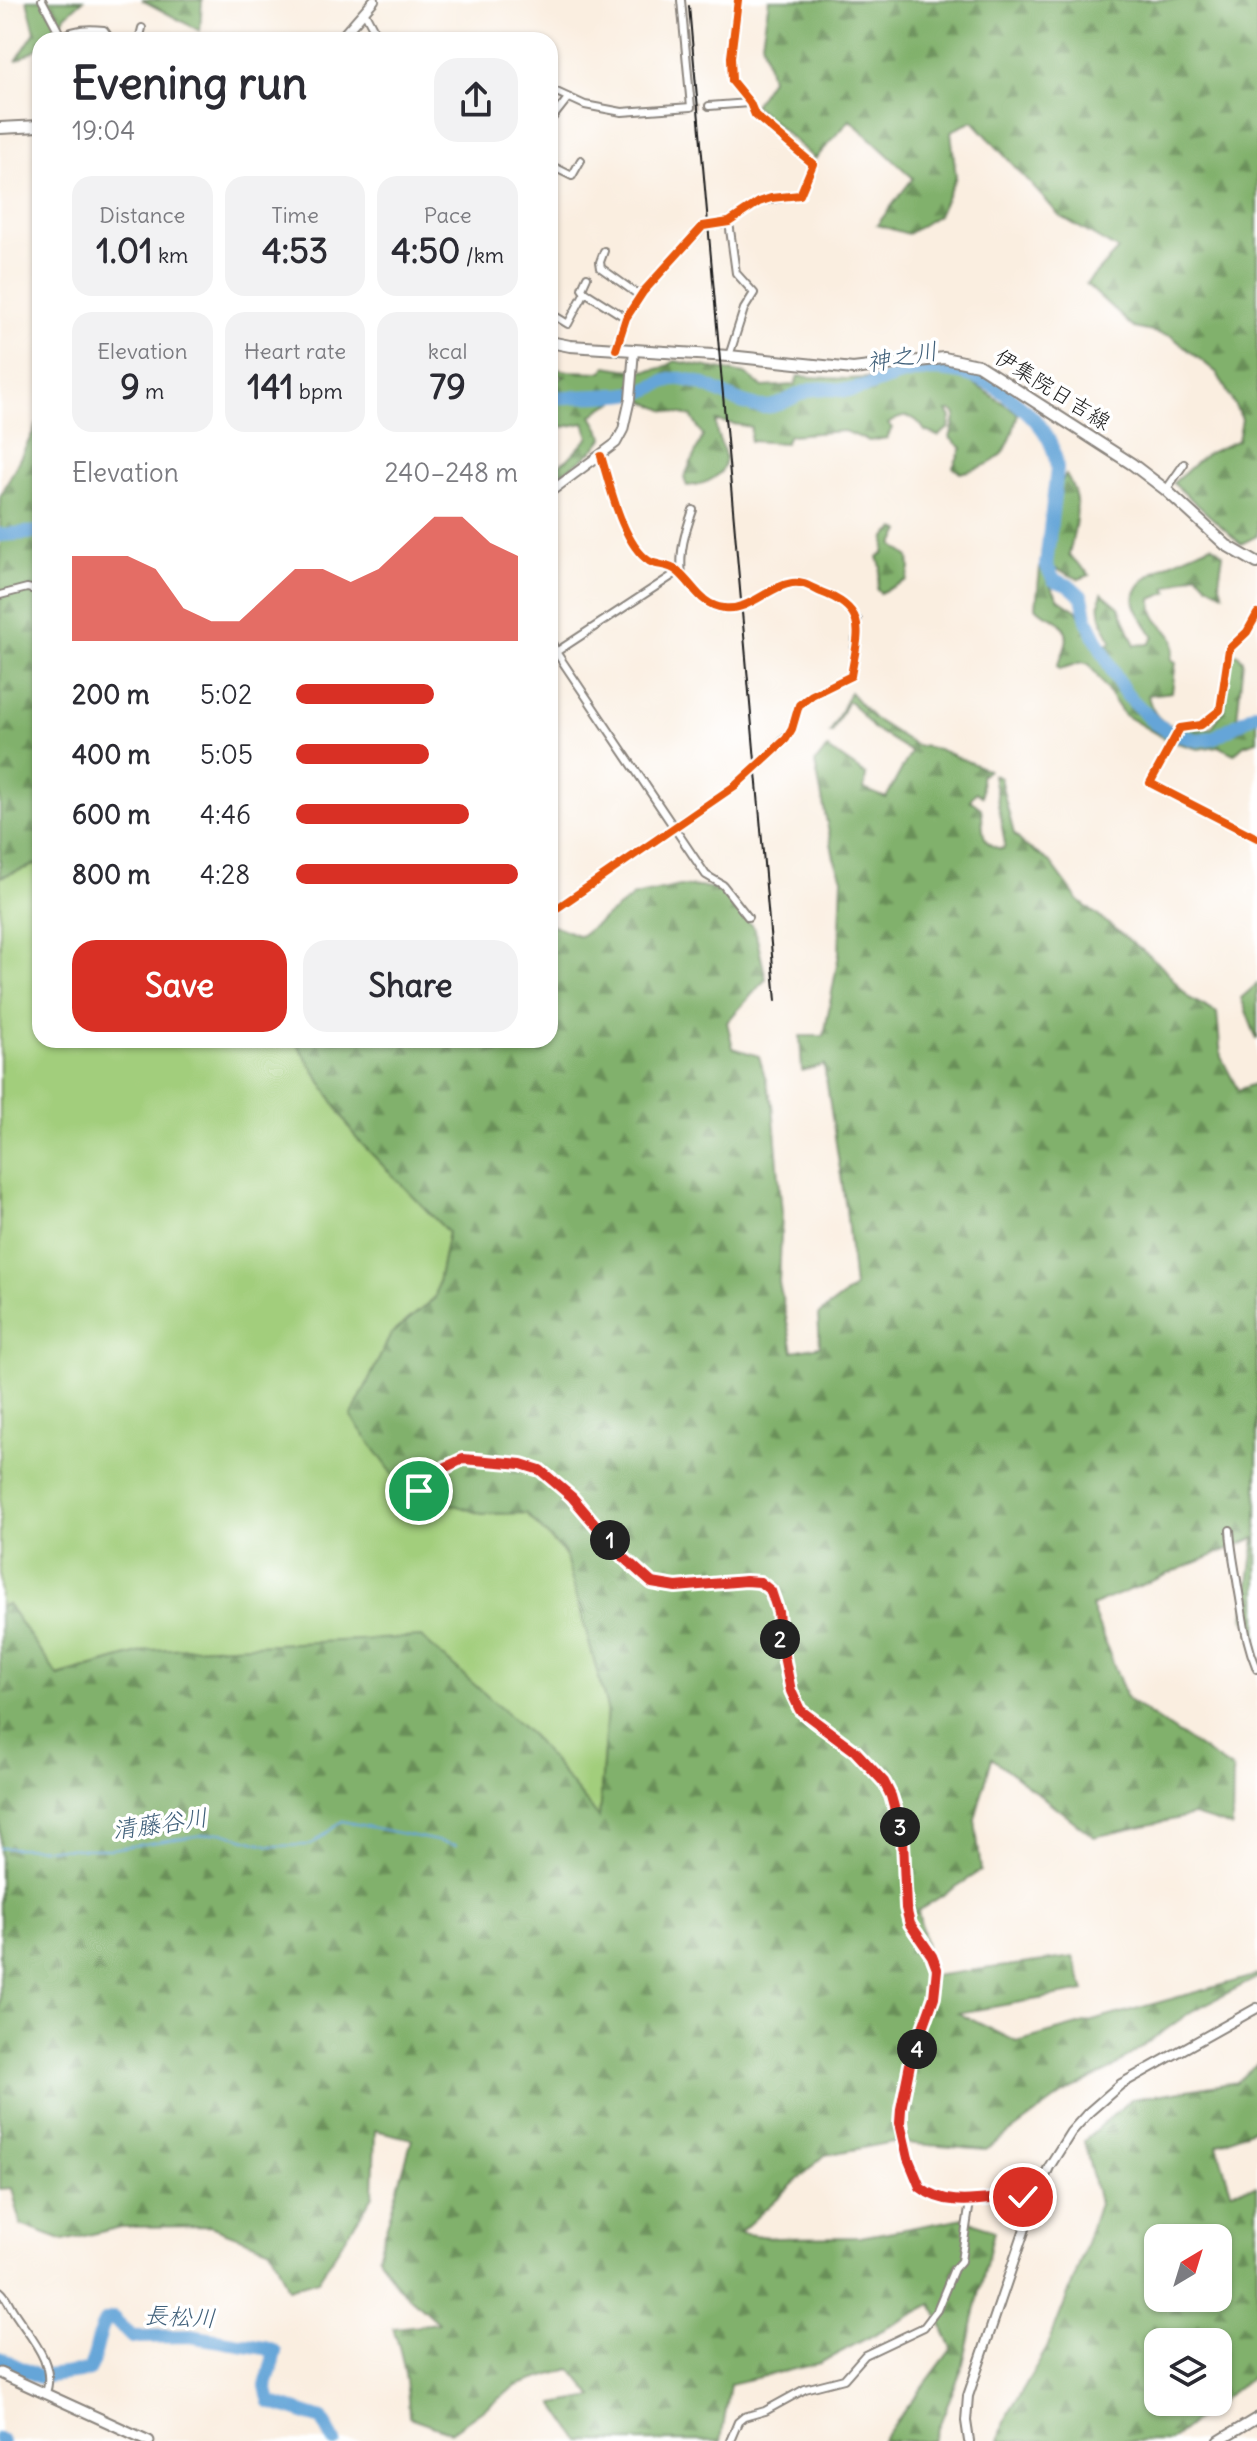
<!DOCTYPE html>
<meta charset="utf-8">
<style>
:root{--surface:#fff;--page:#f2f2f3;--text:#2b2b33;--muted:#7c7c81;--accent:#d93025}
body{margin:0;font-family:Delius,"Klee One",sans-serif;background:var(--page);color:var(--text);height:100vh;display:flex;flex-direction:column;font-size:30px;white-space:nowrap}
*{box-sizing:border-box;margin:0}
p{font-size:26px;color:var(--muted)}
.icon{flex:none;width:44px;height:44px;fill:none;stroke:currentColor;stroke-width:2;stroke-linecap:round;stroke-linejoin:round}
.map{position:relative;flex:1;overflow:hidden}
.side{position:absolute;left:32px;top:32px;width:526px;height:1016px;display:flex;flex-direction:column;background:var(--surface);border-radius:24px;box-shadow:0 2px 6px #0004}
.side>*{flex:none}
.needle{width:52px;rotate:38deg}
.fabs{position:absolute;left:1144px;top:2224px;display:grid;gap:16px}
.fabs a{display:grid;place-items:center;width:88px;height:88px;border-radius:16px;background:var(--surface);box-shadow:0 2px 6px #0004;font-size:40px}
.pin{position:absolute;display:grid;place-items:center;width:68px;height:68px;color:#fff;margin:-34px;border:4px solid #fff;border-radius:50%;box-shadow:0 2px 8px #0007}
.km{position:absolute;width:40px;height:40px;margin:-20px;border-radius:50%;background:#222;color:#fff;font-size:22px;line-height:40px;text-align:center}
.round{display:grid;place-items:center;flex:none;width:84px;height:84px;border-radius:24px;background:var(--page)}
.head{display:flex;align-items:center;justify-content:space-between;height:136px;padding:0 40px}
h1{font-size:44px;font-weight:700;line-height:60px}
.figures{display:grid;grid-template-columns:repeat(3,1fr);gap:12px;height:136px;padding:8px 40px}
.figures div{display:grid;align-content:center;border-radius:20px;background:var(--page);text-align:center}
.figures b{font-size:34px;font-weight:700}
.figures small{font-size:22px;font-weight:400}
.figures p{font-size:22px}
.chart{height:224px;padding:16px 40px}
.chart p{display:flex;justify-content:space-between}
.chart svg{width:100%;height:144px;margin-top:8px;fill:var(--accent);opacity:.7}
.button{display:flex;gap:16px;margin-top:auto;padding:16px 40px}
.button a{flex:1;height:92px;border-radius:24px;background:var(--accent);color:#fff;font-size:32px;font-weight:700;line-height:92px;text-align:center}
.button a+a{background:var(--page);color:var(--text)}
ul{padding:0 40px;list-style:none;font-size:26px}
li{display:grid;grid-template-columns:128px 96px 1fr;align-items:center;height:60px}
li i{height:20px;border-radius:10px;background:var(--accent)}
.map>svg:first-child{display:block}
.grass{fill:#a2ce7c;stroke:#5f754c;stroke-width:2}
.forest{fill:url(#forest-firs);stroke:#4e6644;stroke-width:2;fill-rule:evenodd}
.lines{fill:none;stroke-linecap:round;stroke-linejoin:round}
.stream{stroke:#65a5d8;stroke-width:2}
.river{stroke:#65a5d8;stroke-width:14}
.minor-tunnel{stroke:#d9cec3;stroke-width:6;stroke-dasharray:6 3;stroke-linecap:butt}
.minor-casing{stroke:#8b857e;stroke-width:10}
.tertiary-casing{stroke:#8b857e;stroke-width:12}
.secondary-casing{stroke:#8b857e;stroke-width:13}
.primary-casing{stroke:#8b857e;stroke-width:14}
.minor{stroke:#fff;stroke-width:6}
.tertiary{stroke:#fff;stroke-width:8}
.secondary{stroke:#fff;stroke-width:9}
.primary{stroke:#fff;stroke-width:10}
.rail{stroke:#1c1c1c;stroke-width:2}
.cycleway-casing{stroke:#fff;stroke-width:13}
.cycleway{stroke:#e8590c;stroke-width:8}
.route-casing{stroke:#fff;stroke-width:16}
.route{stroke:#d93025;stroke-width:10}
.labels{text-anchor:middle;stroke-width:7;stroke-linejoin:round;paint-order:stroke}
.street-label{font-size:22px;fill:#1c1c1c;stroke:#fff}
.water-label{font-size:24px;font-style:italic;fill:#40607a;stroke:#fff}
</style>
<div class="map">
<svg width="1257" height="2441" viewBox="0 0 1257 2441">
<defs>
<pattern id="forest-firs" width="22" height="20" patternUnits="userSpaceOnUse" patternTransform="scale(2)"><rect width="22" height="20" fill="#81b16c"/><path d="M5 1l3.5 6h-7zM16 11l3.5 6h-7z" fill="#698f58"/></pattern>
</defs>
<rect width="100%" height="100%" fill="#fff"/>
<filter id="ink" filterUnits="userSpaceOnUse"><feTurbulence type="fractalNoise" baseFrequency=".0125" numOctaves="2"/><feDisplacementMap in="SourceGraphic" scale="16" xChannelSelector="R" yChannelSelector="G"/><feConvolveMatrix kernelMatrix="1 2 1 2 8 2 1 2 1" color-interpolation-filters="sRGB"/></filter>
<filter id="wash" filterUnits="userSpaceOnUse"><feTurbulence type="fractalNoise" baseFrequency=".006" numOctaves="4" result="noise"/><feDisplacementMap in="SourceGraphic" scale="32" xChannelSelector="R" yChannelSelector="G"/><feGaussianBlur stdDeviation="1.8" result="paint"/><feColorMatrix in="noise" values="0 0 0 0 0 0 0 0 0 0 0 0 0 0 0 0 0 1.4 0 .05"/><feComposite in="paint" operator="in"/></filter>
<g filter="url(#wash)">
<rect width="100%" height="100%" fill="#faeee0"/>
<path class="grass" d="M40 863V1040H295L356 1138 448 1232 435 1298 391 1334 481 1514 526 1513 565 1554 607 1708 599 1819 532 1736 149 1650 57 1676 7 1604 0 1607V877Z"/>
<g class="forest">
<path d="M27 0H83L65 16 53 40H40V47L16 61 35 32Z"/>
<path d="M142 0H202L200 31Z"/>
<path d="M769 0H1257V536L1241 544 1173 483 1206 454 1238 440 1242 419 1217 373 1171 336 1134 328 1086 284 1118 250 1060 216 973 121 951 131 956 177 938 215 908 234 877 225 913 178 850 120 815 159 754 105 771 79 762 41Z"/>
<path d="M675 361 745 374 763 387 795 385 798 376 846 379 947 374 965 378 1018 413C1008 454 1002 463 960 473L953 467 962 448 950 438 956 415 953 411H947L951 417 949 428 938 436 925 431C915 414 904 413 888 424L892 428 887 438 869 441 844 431 789 435 785 443 750 441 751 427 716 421C715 433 720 440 724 452 730 475 706 485 687 486L684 478 703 436 691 416 664 410 635 397 620 399 602 408 592 416 604 437C588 460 571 465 550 481V471L568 459 589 437 584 423 564 427 551 424 550 384 565 376 550 374V368L569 371 602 372 606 366C631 370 654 376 675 361Z"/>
<path d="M40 419V863L0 877V497Z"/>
<path d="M1066 475C1084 501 1075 527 1069 555L1090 575 1079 579 1051 567 1047 580 1059 599 1077 611 1089 629 1106 645 1112 641C1104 626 1095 610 1102 593L1119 607 1135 645 1149 644 1154 637C1149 626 1138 616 1135 604 1127 574 1191 555 1212 545L1223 554 1219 581 1223 593 1208 585 1197 573 1166 588 1169 592 1152 599C1151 633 1184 625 1171 659L1176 662 1172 692 1148 695C1155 731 1181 728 1211 728L1224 710 1231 655 1238 654 1243 660 1237 718 1257 719V741L1244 745 1234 754 1218 746 1198 749 1167 740 1124 715 1089 664 1082 662 1060 669 1057 666C1066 649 1075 630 1053 618 1046 615 1041 613 1036 607L1042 549 1053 522 1058 486Z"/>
<path d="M895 529 901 531 893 545 909 557 910 569 907 580 880 593 877 590 881 567 878 557 884 553 886 537Z"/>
<path d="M850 692 873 718 915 745 938 749 988 770 981 776 982 796 976 792 970 800 981 808C985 828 977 845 1003 849L1005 844 993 775 1000 778 1014 834 1024 845 1050 862 1079 901 1161 965 1189 998 1217 1013 1221 1057 1238 1090 1257 1083V1636L1244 1618 1255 1538 1091 1606 1127 1699 1233 1770 1232 1827 1194 1815 1094 1837 992 1758 975 1819 981 1871 918 1911 932 1976 1073 1957 1085 1991 958 2013 1017 2042 1257 1975V1978L1192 2011 1111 2069 1062 2095 986 2150 893 2142 825 2155 739 2233 776 2238 860 2237 964 2218 994 2231 962 2368 933 2441H882L952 2348 932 2304 820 2363 730 2384 721 2441H580L554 2404 594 2397 571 2369 518 2385 451 2432 409 2417C408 2385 404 2358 393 2328L438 2323 396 2285 378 2256 412 2139 375 2130 373 2196 318 2280 288 2289 271 2249 210 2226 121 2227 64 2241 21 2225 12 2188 0 2189V1607L7 1604 58 1676 149 1650 421 1637 532 1736 599 1818 607 1708 565 1554 526 1513 482 1514 404 1489 351 1417 391 1334 435 1298 448 1232 356 1138 295 1040H550V924L580 936 634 896 680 886 716 888 732 901 755 930 766 979 727 1022 733 1048 759 1056 773 1105 782 1213 779 1283 793 1351 820 1346 818 1315 854 1288 846 1209 824 1065 802 1071 800 1036H824L839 954 842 878 834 858 815 763 827 748 866 775 864 789 886 798 911 752 873 728 851 702H847L832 733H830Z"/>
<path d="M1257 984V1040L1241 998Z"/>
<path d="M1257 2063V2127L1217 2145 1231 2191 1257 2186V2372L1170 2441H999L1004 2422 1047 2348 1076 2274 1099 2203 1084 2141 1131 2099 1237 2082ZM1158 2238H1218V2298H1158ZM1158 2342H1218V2402H1158Z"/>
</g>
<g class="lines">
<path class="stream" d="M0 1848 111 1849 221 1832 271 1846 311 1845 342 1821 456 1845"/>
<g class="river">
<path d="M550 398C578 396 608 397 636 393 652 391 664 377 682 379 710 382 734 405 762 407 782 408 795 393 814 389 826 387 838 391 851 390 867 388 882 380 897 376 942 363 982 372 1017 403 1039 421 1054 439 1057 468L1046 565 1054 580 1070 586 1082 597 1087 620 1115 676 1126 694 1156 724 1172 733 1197 740 1213 738 1257 713"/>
<path d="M0 535 40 532"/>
<path d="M0 2358 39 2377 88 2371C98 2354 96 2338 105 2321L113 2318 132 2337 190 2336 265 2348 275 2352 266 2386 270 2402 322 2419 334 2441"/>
<path d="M0 2440 2 2441"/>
</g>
</g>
</g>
<g filter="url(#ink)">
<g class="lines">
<g class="minor-tunnel">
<path d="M695 107 709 106"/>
<path d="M705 226 721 225"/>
<path d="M752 772 765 760"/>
</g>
<g class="minor-casing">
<g id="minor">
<path d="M42 0 61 36"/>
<path d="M364 11 379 40"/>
<path d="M64 40 61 36C77 29 87 28 104 30L111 40"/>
<path d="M139 40 142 28"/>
<path d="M550 89 585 105 622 112 691 107 681 0"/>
<path d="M709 106 749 103"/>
<path d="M550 121 568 98"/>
<path d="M550 171 556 168 572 176 581 160"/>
<path d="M550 183 553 185"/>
<path d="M729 222 736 273 754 293 744 309 729 356"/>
<path d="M721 225 759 202 800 195 813 164 755 115 750 103 732 81 731 57 738 0"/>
<path d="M604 251 600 262 601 268 640 296"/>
<path d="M585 292 582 288 587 277"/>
<path d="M550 313 568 324 585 292 626 318"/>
<path d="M616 349 626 318 643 292 705 226"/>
<path d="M601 456C610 486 620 541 649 560 659 567 672 565 681 575 694 589 707 611 729 609 752 606 778 582 797 583 806 583 813 589 820 592 838 598 847 604 858 620L851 676 812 695 799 705 792 729 765 760"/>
<path d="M1166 490 1184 464"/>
<path d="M682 576C679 551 685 533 693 510"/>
<path d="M0 595 27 588 40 591"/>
<path d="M1257 614 1247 632 1229 649 1220 710 1201 725 1180 728 1150 783 1257 838"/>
<path d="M550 638 556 652 706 875 723 885 748 917"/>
<path d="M550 656 678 572"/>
<path d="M550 913 736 785 752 772"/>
<path d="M419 1491C436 1484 443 1465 462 1460 474 1456 486 1460 498 1461 511 1463 527 1463 539 1470 546 1473 552 1480 558 1485 589 1511 609 1549 639 1574 645 1579 652 1584 660 1586 686 1591 756 1568 771 1592 780 1605 779 1624 780 1639 783 1659 787 1685 796 1703 806 1723 834 1736 852 1749 863 1757 872 1768 881 1779 914 1818 897 1874 909 1919 914 1939 935 1951 936 1972 938 2004 919 2034 910 2064 896 2113 902 2141 920 2187 953 2214 997 2192 1035 2199"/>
<path d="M1230 1530C1231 1550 1235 1567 1238 1587 1244 1619 1244 1638 1257 1669"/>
<path d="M0 2291C6 2296 7 2300 11 2307 25 2332 59 2363 45 2395"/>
<path d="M730 2441 738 2422 744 2417 765 2411 805 2389 844 2379 865 2355 924 2327 937 2310 954 2269 961 2261 970 2202"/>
</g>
</g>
<g class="tertiary-casing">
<g id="tertiary">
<path d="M339 40 374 0"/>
<path d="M550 492 616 443 623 430 630 399 634 350"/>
<path d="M969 2441 966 2421 968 2396 1035 2199 1049 2167 1071 2132 1089 2112 1121 2084 1257 2008"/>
</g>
</g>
<g class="secondary-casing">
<g id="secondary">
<path d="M0 2373 149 2441"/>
<path d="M1219 2441 1257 2418"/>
</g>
</g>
<g class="primary-casing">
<g id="primary">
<path d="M0 128 40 126"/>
<path d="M550 342 570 346 729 356 853 369 944 358 978 365 1132 464 1166 490 1226 545 1257 563"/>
</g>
</g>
<use href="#minor" class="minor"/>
<use href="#tertiary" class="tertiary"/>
<use href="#secondary" class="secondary"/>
<use href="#primary" class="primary"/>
<path class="rail" d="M689 6 776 1001"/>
<g class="cycleway-casing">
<g id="cycleway">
<path d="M616 349 626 318 643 292 703 226 729 222 759 202 771 198 800 195 813 164 755 115 750 103 732 81 731 57 738 0"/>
<path d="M1257 614 1247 632 1229 649 1220 710 1201 725 1180 728 1150 783 1257 838"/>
<path d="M550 913 736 785 786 739 792 729 799 705 812 695 851 676C858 633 870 610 821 592 812 588 803 581 792 583 769 586 750 611 724 608 700 605 694 585 677 571 669 564 657 566 649 561 622 543 610 485 601 456"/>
<path d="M419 1491C436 1484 443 1465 462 1460 474 1456 486 1460 498 1461 511 1463 527 1463 539 1470 546 1473 552 1480 558 1485 589 1511 609 1549 639 1574 645 1579 652 1584 660 1586 686 1591 756 1568 771 1592 780 1605 779 1624 780 1639 783 1659 787 1685 796 1703 806 1723 834 1736 852 1749 863 1757 872 1768 881 1779 914 1818 897 1874 909 1919 914 1939 935 1951 936 1972 938 2004 919 2034 910 2064 896 2113 902 2141 920 2187 953 2214 997 2192 1035 2199"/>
</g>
</g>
<use href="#cycleway" class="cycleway"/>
</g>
</g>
<g class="lines" filter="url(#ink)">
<g class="route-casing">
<path id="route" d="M419 1491 432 1483 446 1467 463 1459 521 1464 540 1470 572 1497 623 1557 652 1583 676 1587 746 1581 760 1582 771 1591 778 1612 781 1641 791 1691 800 1710 855 1751 884 1782 891 1796 903 1840 906 1908 910 1924 932 1956 937 1969 934 1997 910 2064 901 2109 900 2123 908 2158 920 2187C950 2211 989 2196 1023 2197"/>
</g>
<use href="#route" class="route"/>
</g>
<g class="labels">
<g class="street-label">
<text transform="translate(1053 389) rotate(32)" y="8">伊集院日吉線</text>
</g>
<g class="water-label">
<text transform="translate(902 357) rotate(-10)" y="8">神之川</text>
<text transform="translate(160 1824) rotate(-8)" y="8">清藤谷川</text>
<text transform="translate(180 2317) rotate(3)" y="8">長松川</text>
</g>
</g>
</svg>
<div class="fabs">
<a><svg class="needle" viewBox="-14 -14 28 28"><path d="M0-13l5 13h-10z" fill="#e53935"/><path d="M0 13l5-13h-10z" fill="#7c7c81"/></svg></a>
<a><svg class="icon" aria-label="layers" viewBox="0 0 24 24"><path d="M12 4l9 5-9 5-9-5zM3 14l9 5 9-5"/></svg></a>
</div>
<div class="pin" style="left:419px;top:1491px;background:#1e9e55"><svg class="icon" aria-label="arrive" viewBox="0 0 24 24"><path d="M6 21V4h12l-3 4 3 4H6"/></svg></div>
<div class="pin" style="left:1023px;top:2197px;background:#d93025"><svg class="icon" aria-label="check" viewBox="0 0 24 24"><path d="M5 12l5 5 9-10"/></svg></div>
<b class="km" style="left:610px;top:1540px">1</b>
<b class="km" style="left:780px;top:1639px">2</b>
<b class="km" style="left:900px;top:1827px">3</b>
<b class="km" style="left:917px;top:2049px">4</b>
<section class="side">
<div class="head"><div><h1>Evening run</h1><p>19:04</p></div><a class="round"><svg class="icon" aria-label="share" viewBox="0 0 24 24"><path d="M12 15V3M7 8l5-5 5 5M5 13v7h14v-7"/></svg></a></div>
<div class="figures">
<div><p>Distance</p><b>1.01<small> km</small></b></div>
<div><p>Time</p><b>4:53</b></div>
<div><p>Pace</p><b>4:50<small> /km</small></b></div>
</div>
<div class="figures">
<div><p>Elevation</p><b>9<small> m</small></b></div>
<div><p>Heart rate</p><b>141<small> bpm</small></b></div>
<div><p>kcal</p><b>79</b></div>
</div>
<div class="chart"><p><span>Elevation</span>240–248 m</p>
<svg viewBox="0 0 160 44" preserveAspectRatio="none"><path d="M0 44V18L10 18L20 18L30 22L40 34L50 38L60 38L70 30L80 22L90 22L100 26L110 22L120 14L130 6L140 6L150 14L160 18V44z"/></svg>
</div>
<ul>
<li><b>200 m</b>5:02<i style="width:62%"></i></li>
<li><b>400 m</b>5:05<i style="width:60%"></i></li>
<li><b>600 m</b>4:46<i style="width:78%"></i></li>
<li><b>800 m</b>4:28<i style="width:100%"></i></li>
</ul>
<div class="button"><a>Save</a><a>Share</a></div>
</section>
</div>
